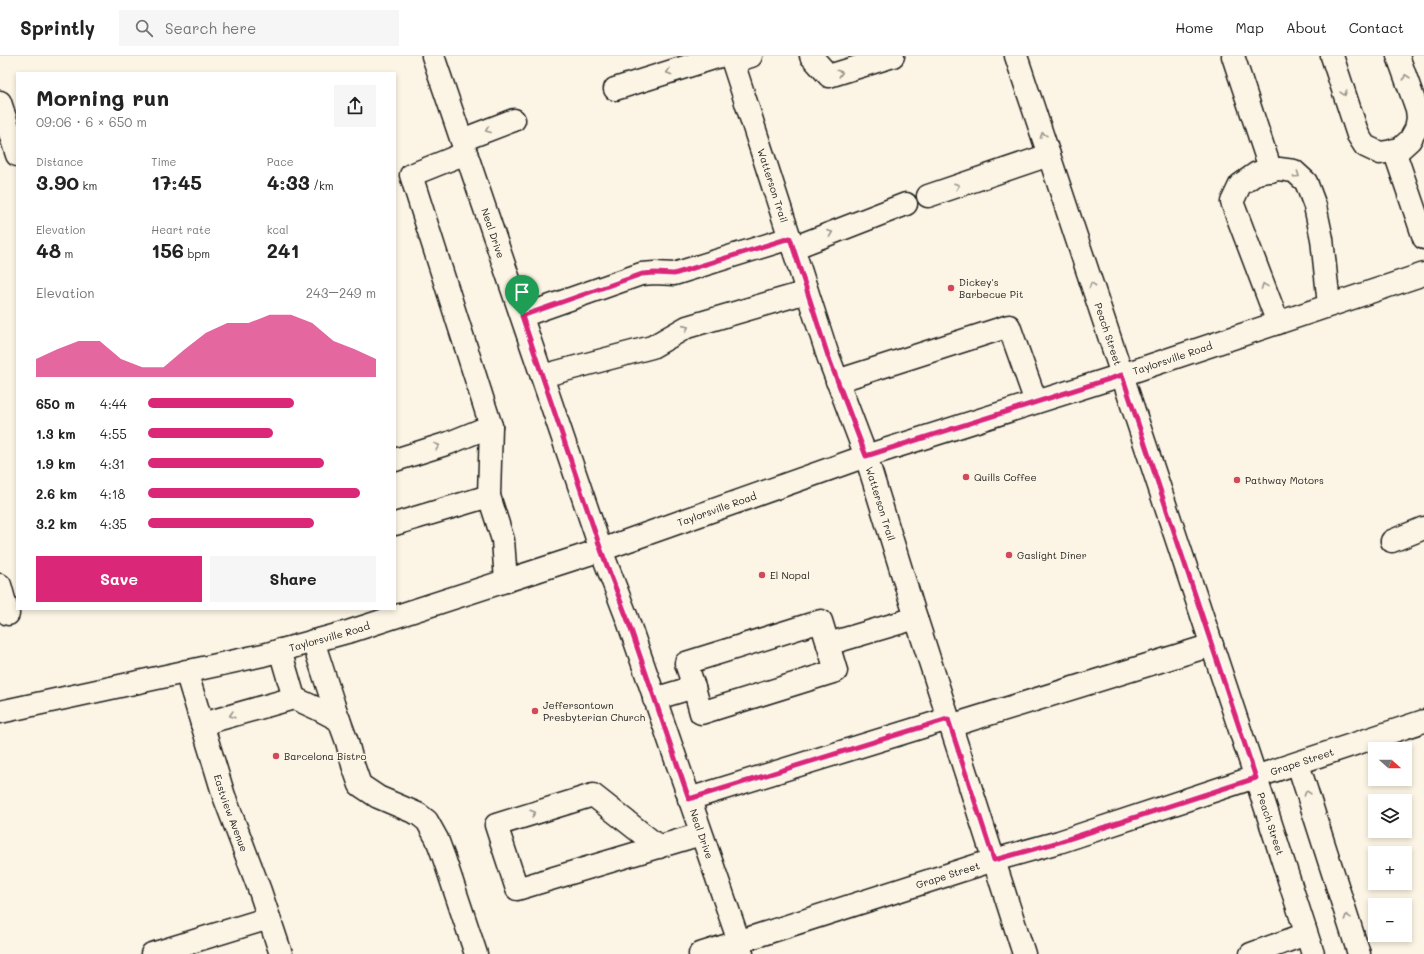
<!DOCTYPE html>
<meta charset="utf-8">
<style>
:root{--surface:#fff;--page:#f6f6f6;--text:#222;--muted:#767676;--line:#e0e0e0;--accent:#db2777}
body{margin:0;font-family:Mali,sans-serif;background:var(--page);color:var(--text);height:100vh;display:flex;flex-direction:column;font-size:15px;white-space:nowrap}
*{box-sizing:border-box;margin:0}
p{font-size:13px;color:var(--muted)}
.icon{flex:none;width:22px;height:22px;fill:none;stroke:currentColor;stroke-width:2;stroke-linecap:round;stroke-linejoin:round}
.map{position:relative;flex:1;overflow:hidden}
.drawer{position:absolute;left:16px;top:16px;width:380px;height:538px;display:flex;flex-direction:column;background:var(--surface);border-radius:0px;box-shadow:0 2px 6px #0003}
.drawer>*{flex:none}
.needle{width:26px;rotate:111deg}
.controls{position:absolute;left:1368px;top:686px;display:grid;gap:8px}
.controls a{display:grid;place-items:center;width:44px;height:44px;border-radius:0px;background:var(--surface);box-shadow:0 2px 6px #0003;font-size:20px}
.pin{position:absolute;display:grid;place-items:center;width:34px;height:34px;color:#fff;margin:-41px -17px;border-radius:50% 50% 50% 0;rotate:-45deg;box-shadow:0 0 4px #0007}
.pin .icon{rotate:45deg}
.round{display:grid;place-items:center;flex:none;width:42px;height:42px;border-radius:0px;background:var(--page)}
.headline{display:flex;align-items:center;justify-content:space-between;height:68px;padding:0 20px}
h1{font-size:22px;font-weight:700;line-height:30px}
.stats{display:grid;grid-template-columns:repeat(3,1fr);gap:6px;height:68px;padding:4px 20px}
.stats div{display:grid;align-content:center}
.stats b{font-size:20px;font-weight:700}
.stats small{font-size:11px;font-weight:400}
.stats p{font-size:11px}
.chart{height:112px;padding:8px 20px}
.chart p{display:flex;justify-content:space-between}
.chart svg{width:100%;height:72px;margin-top:4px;fill:var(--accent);opacity:.7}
.primary-button{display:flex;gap:8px;margin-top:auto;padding:8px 20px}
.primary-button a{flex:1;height:46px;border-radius:0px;background:var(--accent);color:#fff;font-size:16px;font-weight:700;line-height:46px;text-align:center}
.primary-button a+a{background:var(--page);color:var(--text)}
ul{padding:0 20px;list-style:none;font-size:13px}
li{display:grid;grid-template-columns:64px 48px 1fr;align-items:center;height:30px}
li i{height:10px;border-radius:5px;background:var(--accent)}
header{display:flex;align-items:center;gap:24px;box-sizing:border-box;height:56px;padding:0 20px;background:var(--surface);border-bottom:1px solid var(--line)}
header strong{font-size:19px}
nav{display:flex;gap:22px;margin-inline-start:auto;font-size:14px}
.search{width:280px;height:36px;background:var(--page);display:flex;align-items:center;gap:10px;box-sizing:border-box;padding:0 14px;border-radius:0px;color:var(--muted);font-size:15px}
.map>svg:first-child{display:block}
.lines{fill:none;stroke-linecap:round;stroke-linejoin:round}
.minor-casing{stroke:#1c1c1c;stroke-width:25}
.major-casing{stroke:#1c1c1c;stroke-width:25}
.minor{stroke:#fcf5e5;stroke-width:22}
.major{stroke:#fcf5e5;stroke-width:22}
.oneway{stroke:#97938b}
.route-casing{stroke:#fff;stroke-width:8}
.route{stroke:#db2777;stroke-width:5}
.poi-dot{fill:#d1495b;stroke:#fcf5e5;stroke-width:1.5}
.labels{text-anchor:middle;stroke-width:3;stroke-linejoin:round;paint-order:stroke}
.street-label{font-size:10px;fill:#1c1c1c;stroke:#fcf5e5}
.poi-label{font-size:10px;fill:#1c1c1c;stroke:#fcf5e5;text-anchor:start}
</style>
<header>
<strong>Sprintly</strong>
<div class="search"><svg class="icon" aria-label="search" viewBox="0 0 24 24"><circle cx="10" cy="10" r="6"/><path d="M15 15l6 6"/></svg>Search here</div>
<nav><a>Home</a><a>Map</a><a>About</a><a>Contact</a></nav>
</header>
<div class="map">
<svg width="1424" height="898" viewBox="0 0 1424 898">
<rect width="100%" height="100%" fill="#fcf5e5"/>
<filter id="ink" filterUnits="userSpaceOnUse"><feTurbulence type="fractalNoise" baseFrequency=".025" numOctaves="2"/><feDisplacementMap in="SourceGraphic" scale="8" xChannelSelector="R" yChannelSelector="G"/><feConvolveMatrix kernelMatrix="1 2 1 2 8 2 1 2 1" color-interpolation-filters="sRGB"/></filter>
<g filter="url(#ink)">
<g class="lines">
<g class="minor-casing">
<g id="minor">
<path id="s1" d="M433 0 601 494 627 562 736 877 742 898"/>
<path d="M811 0 829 20 893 0"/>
<path id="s2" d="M1016 0 1256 722 1313 898"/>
<path d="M1233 0 1271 115"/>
<path d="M1332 0 1358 79 1365 90 1380 97 1399 94 1410 84 1416 73 1418 62 1417 53 1398 0"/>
<path d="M733 6 751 0"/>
<path d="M615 33 720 0"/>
<path d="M0 46 17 99"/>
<path d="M462 84 514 64"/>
<path d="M1394 94 1424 182"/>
<path d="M466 97 411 119 491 370 489 440 503 484 506 525"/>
<path d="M928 140 1049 99"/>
<path d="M793 192 906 148"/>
<path d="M522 260 641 218 655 217 674 218 790 182"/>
<path d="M1278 267 1232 146 1240 129 1257 117 1279 113 1294 115 1306 126 1315 150 1322 183 1329 249"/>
<path d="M542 320 652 291 687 271 807 236"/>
<path d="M837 325 1009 270 1036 346"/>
<path d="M395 404 449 387 491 370"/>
<path d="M395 468 489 440"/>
<path d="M1392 485 1424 472"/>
<path d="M0 529 8 558"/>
<path d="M313 585 334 650 347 686 353 709 360 729 378 741 418 758 427 765 437 783 444 802 476 898"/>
<path d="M280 594 294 642"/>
<path id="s3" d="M186 615 224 740 260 835 281 898"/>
<path d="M694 631 686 607 821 565 828 588"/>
<path d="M654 643 694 631 701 657 836 615 828 588 916 562"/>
<path d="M202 668 294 642 318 653 339 664"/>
<path d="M950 670 1212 589"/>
<path d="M1298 708 1359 898"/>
<path d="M689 743 948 663"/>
<path d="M659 791 593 739 496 769 517 833 701 778"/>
<path d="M152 898 269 862"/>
<path id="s4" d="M700 898 994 804 1059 786 1424 665"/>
<path d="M1251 898 1306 878"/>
</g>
</g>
<g class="major-casing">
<g id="major">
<path id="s5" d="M731 0 828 300 866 400 916 562 1024 898"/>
<path id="s6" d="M0 656 263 599 351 575 601 494 866 400 1122 319 1424 218"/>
</g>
</g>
<use href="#minor" class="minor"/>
<use href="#major" class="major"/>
</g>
<defs><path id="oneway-chevron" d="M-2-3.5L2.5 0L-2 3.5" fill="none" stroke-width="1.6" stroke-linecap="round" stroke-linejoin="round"/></defs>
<g class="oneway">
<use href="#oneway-chevron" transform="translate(669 16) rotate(163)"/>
<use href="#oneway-chevron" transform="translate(840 17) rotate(-17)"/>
<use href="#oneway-chevron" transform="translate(1406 21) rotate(-109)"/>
<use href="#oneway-chevron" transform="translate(1344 37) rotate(72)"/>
<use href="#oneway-chevron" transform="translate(488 74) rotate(159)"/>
<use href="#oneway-chevron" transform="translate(1043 79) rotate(-109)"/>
<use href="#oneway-chevron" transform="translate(1297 119) rotate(35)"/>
<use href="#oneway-chevron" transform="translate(957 130) rotate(-19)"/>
<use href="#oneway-chevron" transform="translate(830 177) rotate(-21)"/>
<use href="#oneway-chevron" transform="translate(1092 229) rotate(-108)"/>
<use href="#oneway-chevron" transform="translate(1264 230) rotate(-111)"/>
<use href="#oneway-chevron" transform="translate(686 272) rotate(-24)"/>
<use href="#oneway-chevron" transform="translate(437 390) rotate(-18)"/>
<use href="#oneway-chevron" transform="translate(232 659) rotate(164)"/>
<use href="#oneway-chevron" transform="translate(1307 737) rotate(-108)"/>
<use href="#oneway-chevron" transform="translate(533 757) rotate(-17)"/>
<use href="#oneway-chevron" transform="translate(1347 861) rotate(-108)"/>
</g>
</g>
<g class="lines" filter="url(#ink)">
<g class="route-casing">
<path id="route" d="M790 182 828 300 866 400 1122 319 1256 722 1059 786 994 804 948 663 689 743 627 562 601 494 522 260 642 218 655 217 674 218Z"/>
</g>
<use href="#route" class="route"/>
</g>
<g class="poi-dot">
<circle cx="951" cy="232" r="4"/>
<circle cx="966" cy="421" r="4"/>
<circle cx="1237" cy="424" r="4"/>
<circle cx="1009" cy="499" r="4"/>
<circle cx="762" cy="519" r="4"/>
<circle cx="535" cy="655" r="4"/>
<circle cx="276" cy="700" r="4"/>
</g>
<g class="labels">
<g class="street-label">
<text dy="4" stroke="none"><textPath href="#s5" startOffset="136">Watterson Trail</textPath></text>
<text dy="4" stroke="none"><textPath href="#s1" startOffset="187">Neal Drive</textPath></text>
<text dy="4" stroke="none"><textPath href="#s2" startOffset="293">Peach Street</textPath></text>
<text dy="4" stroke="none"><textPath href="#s6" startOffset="1226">Taylorsville Road</textPath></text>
<text dy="4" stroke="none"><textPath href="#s5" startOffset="472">Watterson Trail</textPath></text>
<text dy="4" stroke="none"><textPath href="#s6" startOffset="746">Taylorsville Road</textPath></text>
<text dy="4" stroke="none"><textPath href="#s6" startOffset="338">Taylorsville Road</textPath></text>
<text dy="4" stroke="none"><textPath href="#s4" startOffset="632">Grape Street</textPath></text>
<text dy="4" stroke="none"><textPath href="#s3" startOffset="149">Eastview Avenue</textPath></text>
<text dy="4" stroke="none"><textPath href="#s2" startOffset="809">Peach Street</textPath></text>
<text dy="4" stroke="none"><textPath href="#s1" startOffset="823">Neal Drive</textPath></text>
<text dy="4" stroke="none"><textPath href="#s4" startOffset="260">Grape Street</textPath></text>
</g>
<g class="poi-label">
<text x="959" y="230">Dickey's<tspan x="959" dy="12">Barbecue Pit</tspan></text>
<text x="974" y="425">Quills Coffee</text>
<text x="1245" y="428">Pathway Motors</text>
<text x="1017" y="503">Gaslight Diner</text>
<text x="770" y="523">El Nopal</text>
<text x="543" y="653">Jeffersontown<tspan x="543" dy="12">Presbyterian Church</tspan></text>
<text x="284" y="704">Barcelona Bistro</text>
</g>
</g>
</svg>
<div class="controls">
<a><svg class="needle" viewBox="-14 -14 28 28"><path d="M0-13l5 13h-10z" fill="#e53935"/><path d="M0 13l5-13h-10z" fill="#767676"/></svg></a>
<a><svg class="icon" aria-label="layers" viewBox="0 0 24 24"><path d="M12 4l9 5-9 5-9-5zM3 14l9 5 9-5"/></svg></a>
<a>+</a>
<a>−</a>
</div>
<div class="pin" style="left:522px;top:260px;background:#1e9e55"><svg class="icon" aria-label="arrive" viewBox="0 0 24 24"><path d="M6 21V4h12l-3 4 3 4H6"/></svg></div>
<section class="drawer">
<div class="headline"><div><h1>Morning run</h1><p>09:06 · 6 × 650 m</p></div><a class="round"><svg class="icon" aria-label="share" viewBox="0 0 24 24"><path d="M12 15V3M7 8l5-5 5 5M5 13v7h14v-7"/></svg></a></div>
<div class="stats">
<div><p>Distance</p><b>3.90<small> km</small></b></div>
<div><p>Time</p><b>17:45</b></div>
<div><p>Pace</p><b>4:33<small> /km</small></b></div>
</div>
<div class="stats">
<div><p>Elevation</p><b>48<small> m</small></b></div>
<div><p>Heart rate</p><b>156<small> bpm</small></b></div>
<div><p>kcal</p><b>241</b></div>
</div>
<div class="chart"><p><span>Elevation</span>243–249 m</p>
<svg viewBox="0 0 160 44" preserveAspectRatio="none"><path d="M0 44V33L10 27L20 22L30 22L40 33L50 38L60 38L70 27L80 17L90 11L100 11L110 6L120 6L130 11L140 22L150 27L160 33V44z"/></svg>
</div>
<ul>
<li><b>650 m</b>4:44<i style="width:64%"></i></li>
<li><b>1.3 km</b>4:55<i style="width:55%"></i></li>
<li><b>1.9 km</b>4:31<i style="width:77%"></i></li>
<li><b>2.6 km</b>4:18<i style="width:93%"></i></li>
<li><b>3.2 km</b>4:35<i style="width:73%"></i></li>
</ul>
<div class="primary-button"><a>Save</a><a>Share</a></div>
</section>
</div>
